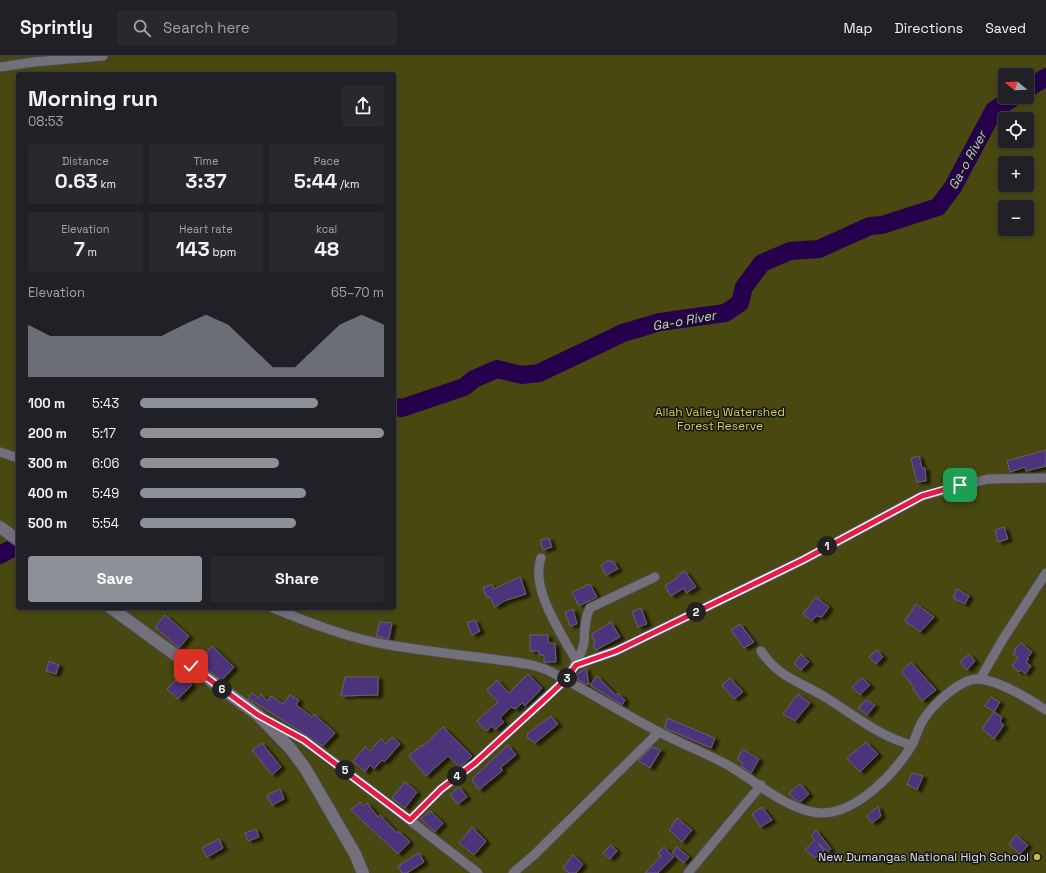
<!DOCTYPE html>
<meta charset="utf-8">
<style>
:root{--surface:#222027;--page:#2a282f;--text:#f1f3f6;--muted:#a2a3a7;--line:#3f3e44;--accent:#8c9099}
body{margin:0;font-family:"Space Grotesk",sans-serif;background:var(--page);color:var(--text);height:100vh;display:flex;flex-direction:column;font-size:15px;white-space:nowrap}
*{box-sizing:border-box;margin:0}
p{font-size:13px;color:var(--muted)}
.icon{flex:none;width:22px;height:22px;fill:none;stroke:currentColor;stroke-width:2;stroke-linecap:round;stroke-linejoin:round}
.map{position:relative;flex:1;overflow:hidden}
.sheet{position:absolute;left:16px;top:16px;width:380px;height:538px;display:flex;flex-direction:column;background:var(--surface);border-radius:4px;box-shadow:0 2px 6px #0003,0 0 0 1px var(--line)}
.sheet>*{flex:none}
.needle{width:26px;rotate:288deg}
.tools{position:absolute;left:998px;top:12px;display:grid;gap:8px}
.tools a{display:grid;place-items:center;width:36px;height:36px;border-radius:4px;background:var(--surface);box-shadow:0 2px 6px #0003,0 0 0 1px var(--line);font-size:20px}
.pin{position:absolute;display:grid;place-items:center;width:34px;height:34px;color:#fff;margin:-17px;border-radius:8px;box-shadow:0 2px 6px #0006}
.km{position:absolute;width:20px;height:20px;margin:-10px;border-radius:50%;background:#222;color:#fff;font-size:11px;line-height:20px;text-align:center}
.round{display:grid;place-items:center;flex:none;width:42px;height:42px;border-radius:4px;background:var(--page)}
.overview{display:flex;align-items:center;justify-content:space-between;height:68px;padding:0 12px}
h1{font-size:22px;font-weight:800;line-height:30px}
.figures{display:grid;grid-template-columns:repeat(3,1fr);gap:6px;height:68px;padding:4px 12px}
.figures div{display:grid;align-content:center;border-radius:4px;background:var(--page);text-align:center}
.figures b{font-size:20px;font-weight:800}
.figures small{font-size:11px;font-weight:400}
.figures p{font-size:11px}
.chart{height:112px;padding:8px 12px}
.chart p{display:flex;justify-content:space-between}
.chart svg{width:100%;height:72px;margin-top:4px;fill:var(--accent);opacity:.7}
.action{display:flex;gap:8px;margin-top:auto;padding:8px 12px}
.action a{flex:1;height:46px;border-radius:4px;background:var(--accent);color:#fff;font-size:16px;font-weight:800;line-height:46px;text-align:center}
.action a+a{background:var(--page);color:var(--text)}
ul{padding:0 12px;list-style:none;font-size:13px}
li{display:grid;grid-template-columns:64px 48px 1fr;align-items:center;height:30px}
li i{height:10px;border-radius:5px;background:var(--accent)}
header{display:flex;align-items:center;gap:24px;box-sizing:border-box;height:56px;padding:0 20px;background:var(--surface);border-bottom:1px solid var(--line)}
header strong{font-size:19px}
nav{display:flex;gap:22px;margin-inline-start:auto;font-size:14px}
.search{width:280px;height:36px;background:var(--page);display:flex;align-items:center;gap:10px;box-sizing:border-box;padding:0 14px;border-radius:4px;color:var(--muted);font-size:15px}
.map>svg:first-child{display:block}
.green{fill:#484810;fill-rule:evenodd}
.lines{fill:none;stroke-linecap:round;stroke-linejoin:round}
.river{stroke:#26004c;stroke-width:18}
.building{fill:#4d307b;stroke:#66636d;filter:url(#shadow)}
.minor-casing{stroke:#4a484f;stroke-width:11}
.secondary-casing{stroke:#4a484f;stroke-width:14}
.minor{stroke:#73707a;stroke-width:9}
.secondary{stroke:#73707a;stroke-width:12}
.route-casing{stroke:#fff;stroke-width:8}
.route{stroke:#e11d48;stroke-width:5}
.poi-dot{fill:#bfbe42;stroke:#151418;stroke-width:1.5}
.labels{text-anchor:middle;stroke-width:3;stroke-linejoin:round;paint-order:stroke}
.park-label{font-size:12px;fill:#cfcf4b;stroke:#151418}
.poi-label{font-size:12px;fill:#e0dfe4;stroke:#151418;text-anchor:end}
.water-label{font-size:13px;font-style:italic;fill:#d2c6f1;stroke:#151418}
</style>
<header>
<strong>Sprintly</strong>
<div class="search"><svg class="icon" aria-label="search" viewBox="0 0 24 24"><circle cx="10" cy="10" r="6"/><path d="M15 15l6 6"/></svg>Search here</div>
<nav><a>Map</a><a>Directions</a><a>Saved</a></nav>
</header>
<div class="map">
<svg width="1046" height="817" viewBox="0 0 1046 817">
<defs>
<filter id="shadow"><feDropShadow dx="4.5" dy="2.5" stdDeviation="1" flood-color="#0009"/></filter>
</defs>
<rect width="100%" height="100%" fill="#2d2b34"/>
<path class="green" d="M0 0H1046V817H0ZM18 18H394V552H18ZM1005 19H1027V41H1005ZM1005 63H1027V85H1005ZM1005 107H1027V129H1005ZM1005 151H1027V173H1005Z"/>
<g class="lines">
<g class="river">
<path d="M1027 33 1046 21"/>
<path d="M394 351 402 352 464 331 474 323 497 313 522 319 539 317 623 277 660 266 725 257 740 247 744 231 762 207 790 195 819 193 870 170 882 169 938 151 953 131 994 54 1014 41"/>
<path d="M0 499 18 489"/>
</g>
</g>
<g class="building">
<path d="M1046 394V410L1026 415 1025 411 1010 416 1007 405Z"/>
<path d="M919 400 922 412H925L926 425 917 426 911 402Z"/>
<path d="M1004 471 1008 483 998 486 995 474Z"/>
<path d="M549 482 552 491 543 494 540 484Z"/>
<path d="M609 504 610 506 613 505 618 513 606 519 601 509Z"/>
<path d="M685 515 696 531 686 537 684 532 671 540 665 530 678 521 677 519Z"/>
<path d="M520 521 526 538 504 545 495 551 490 541 487 542 483 532 492 528 494 533Z"/>
<path d="M590 528 597 541 579 550 572 536Z"/>
<path d="M957 533 969 540 965 548 953 542Z"/>
<path d="M816 541 829 551 822 561 816 560 812 565 803 558Z"/>
<path d="M916 548 934 561 920 576 905 565Z"/>
<path d="M641 552 647 568 638 571 632 556Z"/>
<path d="M573 553 577 568 570 570 565 556Z"/>
<path d="M165 559 189 580 179 592 155 571Z"/>
<path d="M475 564 480 575 472 579 467 567Z"/>
<path d="M380 566 392 567 389 583 376 580Z"/>
<path d="M611 566 620 581 596 594 593 590 595 586 592 581V578Z"/>
<path d="M740 568 754 586 744 592 731 574Z"/>
<path d="M530 579H548V586L555 588 556 606H544V599H539V595H530Z"/>
<path d="M1021 587 1032 596 1027 602 1029 603 1026 606 1031 610 1025 618 1021 614 1019 616 1012 610 1018 602 1013 598 1016 595 1014 594Z"/>
<path d="M212 590 234 611 222 624 197 606Z"/>
<path d="M877 594 883 601 876 608 869 601Z"/>
<path d="M801 598 809 606 801 614 794 608Z"/>
<path d="M969 598 975 605 967 614 960 606Z"/>
<path d="M49 605 59 609 56 618 46 615Z"/>
<path d="M911 606 936 634 922 645 913 633 915 632 901 616Z"/>
<path d="M586 612 589 628H586L577 623 576 619Z"/>
<path d="M528 618 542 632 525 650 522 647 516 653 511 651 500 662 504 666 495 674 492 670 486 675 477 665 498 646 487 634 497 624 509 637Z"/>
<path d="M597 620 616 639 618 637 625 644 622 649 590 629Z"/>
<path d="M184 621 192 629 178 643 167 633 176 624 178 626Z"/>
<path d="M345 621H378V639L341 640Z"/>
<path d="M730 622 743 636 734 643 722 629Z"/>
<path d="M862 622 870 629 860 639 852 631Z"/>
<path d="M252 637 259 642 261 638 268 645 271 640 283 648 290 639 299 644 296 649 312 661 314 658 335 677 323 690 248 642Z"/>
<path d="M798 638 810 647 795 665 783 658Z"/>
<path d="M991 641 1000 646 994 656 985 650Z"/>
<path d="M866 644 875 649 867 659 858 652Z"/>
<path d="M994 656 1002 661 1000 666 1004 669 994 683 982 673Z"/>
<path d="M551 660 558 668 535 687 528 682 527 678Z"/>
<path d="M667 662 715 682 711 692 665 672Z"/>
<path d="M443 671 472 700 460 711 448 700 426 720 409 700 422 689 423 690Z"/>
<path d="M392 681 400 688 384 706 382 704 374 713 370 709 365 716 353 705 365 691 370 695 381 683 386 688Z"/>
<path d="M866 686 878 698 860 716 847 702Z"/>
<path d="M262 687 281 711 272 719 252 694Z"/>
<path d="M508 689 516 699 500 712 503 714 479 734 472 723Z"/>
<path d="M652 691 661 694 650 712 638 705Z"/>
<path d="M743 693 759 703 751 717 741 710 743 707 737 703Z"/>
<path d="M912 717 923 720 917 734 907 728Z"/>
<path d="M405 726 417 736 405 752 392 742Z"/>
<path d="M800 728 809 738 800 746 794 743 789 737Z"/>
<path d="M459 731 467 741 458 748 450 739Z"/>
<path d="M280 733 284 743 272 749 267 739Z"/>
<path d="M360 746 363 750 367 747 378 761 380 759 397 777 398 775 410 786 398 798 351 754Z"/>
<path d="M878 750 881 760 872 767 867 760Z"/>
<path d="M762 751 772 764 760 771 752 758Z"/>
<path d="M430 755 443 767 435 776 421 763Z"/>
<path d="M677 762 692 774 682 786 669 774Z"/>
<path d="M472 771 486 785 474 799 459 787Z"/>
<path d="M256 773 259 781 248 785 245 777Z"/>
<path d="M816 774 831 793 828 796 818 787 824 795 815 802 805 794 815 784 811 780Z"/>
<path d="M1016 779 1028 789 1020 798 1009 788Z"/>
<path d="M219 783 223 792 207 801 202 792Z"/>
<path d="M611 789 617 795 610 803 603 797Z"/>
<path d="M664 791 674 801 658 817H645L661 800 658 797Z"/>
<path d="M677 791 689 801 684 807 672 797Z"/>
<path d="M419 797 424 806 407 817H402L398 810Z"/>
<path d="M573 799 583 808 576 817H569L563 812Z"/>
</g>
<g class="lines">
<g class="minor-casing">
<g id="minor">
<path d="M0 11 34 6 103 0"/>
<path d="M0 396 18 402"/>
<path d="M541 502C530 534 562 578 577 606"/>
<path d="M273 552C312 568 354 584 395 590 428 595 460 599 492 603 513 606 534 607 553 617 588 635 622 657 657 675 680 687 703 696 726 708 755 724 789 757 823 757 858 756 895 717 912 689 916 681 918 672 923 664 933 649 959 623 978 623 999 624 1029 643 1046 654"/>
<path d="M761 595C778 621 800 626 825 641 856 660 875 678 911 689"/>
<path d="M576 609 616 595 803 504 922 440 988 423 1046 422"/>
<path d="M980 623 1003 583 1046 517"/>
<path d="M265 663 304 684 342 712 478 817"/>
<path d="M410 764 441 733 475 707 565 624C573 613 581 601 584 587 585 575 584 563 590 552L655 521"/>
<path d="M513 817 534 799 659 676"/>
<path d="M688 817 761 729"/>
</g>
</g>
<g class="secondary-casing">
<g id="secondary">
<path d="M0 471 18 484"/>
<path d="M111 552 258 659 290 692 305 712 355 798 363 817"/>
</g>
</g>
<use href="#minor" class="minor"/>
<use href="#secondary" class="secondary"/>
</g>
<g class="lines">
<g class="route-casing">
<path id="route" d="M191 610 258 659 304 684 410 764 441 733 475 707 546 642 565 624 576 609 616 595 803 504 922 440 960 429"/>
</g>
<use href="#route" class="route"/>
</g>
<circle class="poi-dot" cx="1037" cy="801" r="4"/>
<g class="labels">
<g class="park-label">
<text x="720" y="360">Allah Valley Watershed<tspan x="720" dy="14">Forest Reserve</tspan></text>
</g>
<g class="poi-label">
<text x="1029" y="805">New Dumangas National High School</text>
</g>
<g class="water-label">
<text transform="translate(967 104) rotate(-61)" y="5">Ga-o River</text>
<text transform="translate(684 264) rotate(-10)" y="5">Ga-o River</text>
</g>
</g>
</svg>
<div class="tools">
<a><svg class="needle" viewBox="-14 -14 28 28"><path d="M0-13l5 13h-10z" fill="#e53935"/><path d="M0 13l5-13h-10z" fill="#a2a3a7"/></svg></a>
<a><svg class="icon" aria-label="locate" viewBox="0 0 24 24"><circle cx="12" cy="12" r="6"/><path d="M12 2v4M12 18v4M2 12h4M18 12h4"/></svg></a>
<a>+</a>
<a>−</a>
</div>
<div class="pin" style="left:960px;top:429px;background:#1e9e55"><svg class="icon" aria-label="arrive" viewBox="0 0 24 24"><path d="M6 21V4h12l-3 4 3 4H6"/></svg></div>
<div class="pin" style="left:191px;top:610px;background:#d93025"><svg class="icon" aria-label="check" viewBox="0 0 24 24"><path d="M5 12l5 5 9-10"/></svg></div>
<b class="km" style="left:827px;top:490px">1</b>
<b class="km" style="left:696px;top:556px">2</b>
<b class="km" style="left:567px;top:622px">3</b>
<b class="km" style="left:457px;top:720px">4</b>
<b class="km" style="left:345px;top:714px">5</b>
<b class="km" style="left:222px;top:633px">6</b>
<section class="sheet">
<div class="overview"><div><h1>Morning run</h1><p>08:53</p></div><a class="round"><svg class="icon" aria-label="share" viewBox="0 0 24 24"><path d="M12 15V3M7 8l5-5 5 5M5 13v7h14v-7"/></svg></a></div>
<div class="figures">
<div><p>Distance</p><b>0.63<small> km</small></b></div>
<div><p>Time</p><b>3:37</b></div>
<div><p>Pace</p><b>5:44<small> /km</small></b></div>
</div>
<div class="figures">
<div><p>Elevation</p><b>7<small> m</small></b></div>
<div><p>Heart rate</p><b>143<small> bpm</small></b></div>
<div><p>kcal</p><b>48</b></div>
</div>
<div class="chart"><p><span>Elevation</span>65–70 m</p>
<svg viewBox="0 0 160 44" preserveAspectRatio="none"><path d="M0 44V12L10 19L20 19L30 19L40 19L50 19L60 19L70 12L80 6L90 12L100 25L110 38L120 38L130 25L140 12L150 6L160 12V44z"/></svg>
</div>
<ul>
<li><b>100 m</b>5:43<i style="width:73%"></i></li>
<li><b>200 m</b>5:17<i style="width:100%"></i></li>
<li><b>300 m</b>6:06<i style="width:57%"></i></li>
<li><b>400 m</b>5:49<i style="width:68%"></i></li>
<li><b>500 m</b>5:54<i style="width:64%"></i></li>
</ul>
<div class="action"><a>Save</a><a>Share</a></div>
</section>
</div>
